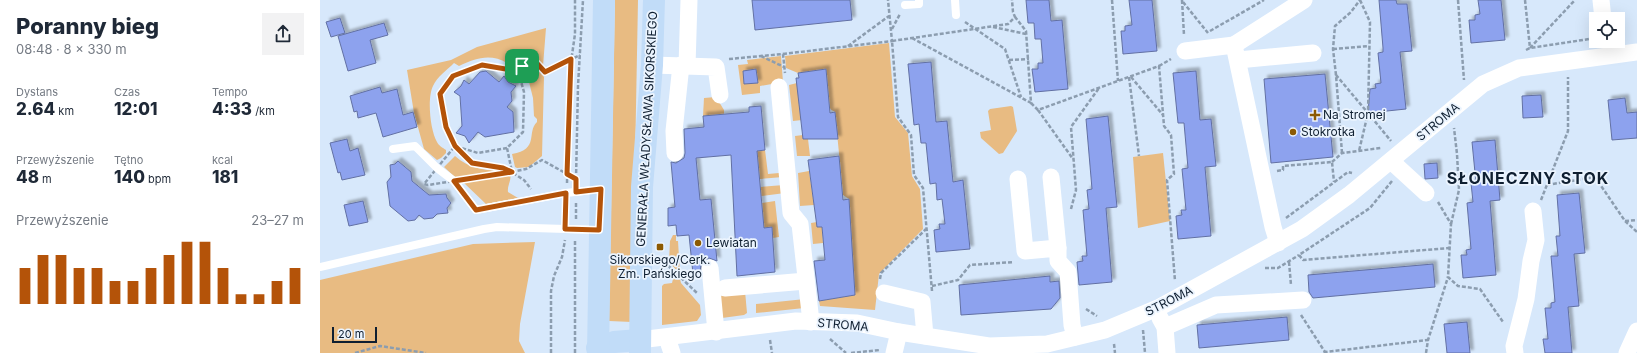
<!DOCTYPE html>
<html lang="pl">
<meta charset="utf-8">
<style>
:root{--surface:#fff;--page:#f2f2f3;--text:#1f2937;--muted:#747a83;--accent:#b45309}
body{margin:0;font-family:Inter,sans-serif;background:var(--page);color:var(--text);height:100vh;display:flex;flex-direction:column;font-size:15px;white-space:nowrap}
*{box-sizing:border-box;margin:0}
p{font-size:13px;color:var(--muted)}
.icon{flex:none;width:22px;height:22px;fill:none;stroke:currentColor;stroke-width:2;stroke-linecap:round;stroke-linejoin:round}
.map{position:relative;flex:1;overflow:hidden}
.sheet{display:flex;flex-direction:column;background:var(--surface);width:320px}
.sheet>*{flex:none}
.fabs{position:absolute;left:1269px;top:12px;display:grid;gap:8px}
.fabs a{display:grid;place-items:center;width:36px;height:36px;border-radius:0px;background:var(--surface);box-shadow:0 4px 16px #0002;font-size:20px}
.scale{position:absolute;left:12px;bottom:10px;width:45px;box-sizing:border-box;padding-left:4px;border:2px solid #0f1f31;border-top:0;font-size:11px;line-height:14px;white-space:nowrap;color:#0f1f31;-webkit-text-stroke:3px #ebf4fe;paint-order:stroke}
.pin{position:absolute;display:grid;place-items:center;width:34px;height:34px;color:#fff;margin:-17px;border-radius:8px;box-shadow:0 2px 6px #0006}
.round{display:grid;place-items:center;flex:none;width:42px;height:42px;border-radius:0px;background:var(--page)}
.headline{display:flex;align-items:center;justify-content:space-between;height:68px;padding:0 16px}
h1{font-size:22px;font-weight:800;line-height:30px}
.metrics{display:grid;grid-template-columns:repeat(3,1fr);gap:6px;height:68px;padding:4px 16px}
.metrics div{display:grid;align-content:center}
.metrics b{font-size:17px;font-weight:800}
.metrics small{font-size:11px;font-weight:400}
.metrics p{font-size:11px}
.chart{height:112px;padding:8px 16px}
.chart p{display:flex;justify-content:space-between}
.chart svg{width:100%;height:72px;margin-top:4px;stroke:var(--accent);stroke-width:6}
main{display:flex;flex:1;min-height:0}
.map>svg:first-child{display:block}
.green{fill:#e8bb82}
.building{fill:#8da2ee;stroke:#6270a3;filter:url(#shadow)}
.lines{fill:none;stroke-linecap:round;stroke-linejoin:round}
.path{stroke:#8c9daf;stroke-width:2.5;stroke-dasharray:4 2;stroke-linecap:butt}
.service{stroke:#fff;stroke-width:8}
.minor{stroke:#fff;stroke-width:17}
.secondary{stroke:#c1dcf8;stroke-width:22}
.route-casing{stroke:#fff;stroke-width:8}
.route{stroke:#b45309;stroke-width:5}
.poi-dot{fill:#8c5a03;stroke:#ebf4fe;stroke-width:1.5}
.labels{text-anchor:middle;stroke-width:3.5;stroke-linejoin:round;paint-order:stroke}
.poi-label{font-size:12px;fill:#0f1f31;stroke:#ebf4fe;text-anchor:start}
.street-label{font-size:12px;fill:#0f1f31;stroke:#ebf4fe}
.district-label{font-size:16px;font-weight:bold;letter-spacing:1px;fill:#0f1f31;stroke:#ebf4fe}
</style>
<main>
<section class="sheet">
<div class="headline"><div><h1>Poranny bieg</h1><p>08:48 · 8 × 330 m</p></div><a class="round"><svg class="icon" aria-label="share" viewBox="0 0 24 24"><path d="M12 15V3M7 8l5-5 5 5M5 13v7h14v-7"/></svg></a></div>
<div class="metrics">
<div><p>Dystans</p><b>2.64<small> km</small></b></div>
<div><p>Czas</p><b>12:01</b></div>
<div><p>Tempo</p><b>4:33<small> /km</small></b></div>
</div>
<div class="metrics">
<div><p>Przewyższenie</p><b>48<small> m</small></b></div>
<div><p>Tętno</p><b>140<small> bpm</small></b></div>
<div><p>kcal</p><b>181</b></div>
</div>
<div class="chart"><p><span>Przewyższenie</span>23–27 m</p>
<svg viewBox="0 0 160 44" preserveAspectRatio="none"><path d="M5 44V22M15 44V14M25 44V14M35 44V22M45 44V22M55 44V30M65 44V30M75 44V22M85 44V14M95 44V6M105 44V6M115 44V22M125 44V38M135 44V38M145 44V30M155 44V22"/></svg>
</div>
</section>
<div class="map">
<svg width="1317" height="353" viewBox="0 0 1317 353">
<defs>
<filter id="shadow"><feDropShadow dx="3.5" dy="-3.5" stdDeviation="1" flood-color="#0004"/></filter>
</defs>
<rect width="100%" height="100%" fill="#d7e8fb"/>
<g class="green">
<path d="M295 0H318L312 322 289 321Z"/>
<path d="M226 28 223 66 211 51 201 63 194 57 187 63C171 53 155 58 139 66L134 63C127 70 117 77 113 86 107 98 110 130 117 142 118 145 123 148 126 150V153L121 158 117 160 104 149 94 113 87 70 131 60 157 47Z"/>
<path d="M569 43 575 117 588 133 592 176 600 189 603 229 559 274 555 310 500 306 499 301 535 295 529 199 523 195 515 112 510 109 506 69 478 73 466 68 465 56Z"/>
<path d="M461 56 463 82 440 86V93L422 95 418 65 428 64 427 60Z"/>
<path d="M211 63 224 77 222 156 209 167 197 168 195 167 192 154C220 149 206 133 217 122V119L214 116 213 98 209 82 215 75 207 68Z"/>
<path d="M477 83 482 120 473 121 469 85Z"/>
<path d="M396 97 404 110V114L383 116 384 98Z"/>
<path d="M691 106 693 107 697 131 683 153 679 154 661 138 660 132 671 130 668 111 670 109Z"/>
<path d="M483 135V139H488L490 156H477L475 136Z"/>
<path d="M445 150 448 174 459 173 463 177 440 179 437 151Z"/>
<path d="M843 153 850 221 818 228 813 157Z"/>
<path d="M135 156C148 168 163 170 180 171L136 178 124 167Z"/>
<path d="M489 171 494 205 480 206 478 173Z"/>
<path d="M190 174C192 180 187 185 188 192L198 198 166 204 144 183Z"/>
<path d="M464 185 465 193 441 196 440 187Z"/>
<path d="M455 201 459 237 453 238 452 227 444 228 442 203Z"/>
<path d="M497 222 502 227 503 243 493 244 491 223Z"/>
<path d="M353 235H356V241H358L360 274 349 262 350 241Z"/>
<path d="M215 242 200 324 199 341 205 353H0V280L153 244Z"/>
<path d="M353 279H360L361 283 380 305 381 315 377 321 342 325V286L344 284 352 283Z"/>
<path d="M425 291 427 313 424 315 402 318 400 297 405 293Z"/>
<path d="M485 299 484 308 436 313V304Z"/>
</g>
<g class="building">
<path d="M432 0H530L532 20 435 30Z"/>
<path d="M706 0H729L731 21 742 20 748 89 715 92 712 69H718V63H723L721 39H715L714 23H708Z"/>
<path d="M809 0H832L837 51 803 54 801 31H805V26L812 25Z"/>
<path d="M1059 0H1076L1077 4H1087L1092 51 1080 52 1086 109 1048 113 1050 89 1056 88 1055 84 1061 83 1058 53 1063 52V48Z"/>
<path d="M1158 0H1181L1185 40 1151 43 1149 20H1155V15L1160 14Z"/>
<path d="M20 18 25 33 11 37 6 22Z"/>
<path d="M64 23 68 35 50 40 56 63 28 71 18 36Z"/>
<path d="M611 62 616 122 627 121 633 182 643 180 650 249 616 252 614 230 620 229 619 224H625L622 199 617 200 616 183 610 184 606 143H601L599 124 594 125 588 64Z"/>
<path d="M436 69 438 83 424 84 423 71Z"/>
<path d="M506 69 510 113 515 112 518 139H483L476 78H479L478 73Z"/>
<path d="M166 71 179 82 184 76 188 82 196 86 191 92 192 101 187 107 193 112 194 132 165 137 158 132 149 143 145 136 136 133 142 126 140 96 134 92 141 86 144 80 149 84 160 72Z"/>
<path d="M876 71 880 120 891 119 896 166 885 167 891 236 858 239 856 216 862 215 861 210H866L862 169 868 168 864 123H858L853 73Z"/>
<path d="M1005 74 1013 157 951 163 944 79Z"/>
<path d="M60 87 62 93 77 89 83 115 93 112 97 127 63 137 56 113 38 118 37 111 34 112 30 96Z"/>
<path d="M1221 95 1223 117 1203 118 1202 96Z"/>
<path d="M1305 98 1307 113 1317 112V138L1292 140 1288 100Z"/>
<path d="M441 106 445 150 437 151 444 228 452 227 455 272 417 276 411 155 376 158 380 200 391 199 397 261 389 258 385 260 381 264 380 273 373 274 369 235 357 236 356 225 348 226V208L355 207 351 162 356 163 364 158 365 153 364 129 384 127 383 116 429 112V107Z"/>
<path d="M788 116 797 207 786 208 792 282 759 285 757 262 763 261 762 256H767L763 210 769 209 767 190 772 189 766 119Z"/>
<path d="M27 139 30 151 38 148 45 175 22 180 20 172 18 173 10 143Z"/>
<path d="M1175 140 1180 200 1170 201 1176 275 1143 278 1141 255H1147L1146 250 1151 249 1147 203 1153 202 1151 183H1156L1152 142Z"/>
<path d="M519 156 523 200 529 199 535 295 499 301 494 261 505 260 502 227H497L488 160Z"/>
<path d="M78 161 91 172 92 181 109 195 126 194 127 198 131 203 127 208 128 213 117 214 113 218 104 219 99 215 95 220 88 221 70 206 67 182 71 177 70 165 75 164Z"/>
<path d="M1117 163 1118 178 1105 179 1104 164Z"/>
<path d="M1259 193 1265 253 1254 254 1259 306 1248 307 1252 353H1225L1223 339H1228L1225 308H1231V303L1235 302 1231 256H1238L1236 236H1240L1237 195Z"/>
<path d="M43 201 48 222 29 226 24 205Z"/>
<path d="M1113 264 1115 287 993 298 989 292 988 275Z"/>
<path d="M730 276V282L739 281 740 298 731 309 641 315 639 285Z"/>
<path d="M967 317 969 340 879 348 877 325Z"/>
<path d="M1147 322 1150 353H1127L1124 324Z"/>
</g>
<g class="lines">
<g class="path">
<path d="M792 0 798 81"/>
<path d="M862 0 864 35"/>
<path d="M1040 0 1050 22 1048 113 1071 141"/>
<path d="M1138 0 1144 80"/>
<path d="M1205 0 1210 48"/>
<path d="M863 2 888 33"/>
<path d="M645 22 685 49 701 97"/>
<path d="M673 27 706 34"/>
<path d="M572 29 580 14"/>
<path d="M890 31 944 0"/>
<path d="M592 38 711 103 706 31 695 17"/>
<path d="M528 46 569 16"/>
<path d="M1210 48 1255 0"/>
<path d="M1013 49 1049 46"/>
<path d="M1206 50 1210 48 1276 38"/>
<path d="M463 54 572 41 568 0"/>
<path d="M441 56 464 67"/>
<path d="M409 59 463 54 465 73"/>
<path d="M689 60 709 59"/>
<path d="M839 66 851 59"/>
<path d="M198 71 211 57 225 72 260 55"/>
<path d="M1016 75 1013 49 1015 26 1031 12 1040 0"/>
<path d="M809 77 819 156"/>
<path d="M811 77 843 115"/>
<path d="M711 103 718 110 839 66 844 126 851 135 854 174 847 180 855 281"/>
<path d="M718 110 753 159"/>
<path d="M135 146 152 163 183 168 192 172 108 185 104 184Z"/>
<path d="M187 148 158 153 135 146 126 127 120 94 133 77 162 65 198 71 204 92 203 132 187 148 192 172 206 169 222 160 256 179"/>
<path d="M1022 153 1016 75 1048 113 1039 151"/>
<path d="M1012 162 1022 153 1061 148"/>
<path d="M957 171 963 170V166L1012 162 1014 182"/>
<path d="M193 173 204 180 211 189"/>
<path d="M256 179 258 86 263 0"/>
<path d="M1072 181 1050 208 979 255 983 260 1129 248"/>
<path d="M247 183 250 69 255 34V0"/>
<path d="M1227 185 1275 177 1305 221 1317 232"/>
<path d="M1221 200 1248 131V77"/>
<path d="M1118 202 1131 224 1128 277 1138 286 1160 289 1183 322"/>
<path d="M751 209 756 190 751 127 779 88"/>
<path d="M966 218 1028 172 1032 173"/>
<path d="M245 219 246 204"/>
<path d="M256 219V202"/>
<path d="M1305 221 1317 220"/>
<path d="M1131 224 1139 190 1137 154 1134 128"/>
<path d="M339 257 377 293"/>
<path d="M969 262 971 285"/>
<path d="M945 268H958L979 255"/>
<path d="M560 279 561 273 606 229"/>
<path d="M612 286 638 280 650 265 694 262"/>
<path d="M612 291 603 188 594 175 591 135 578 117 572 41 688 24 695 17 693 12 692 0"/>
<path d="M766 309 777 316"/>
<path d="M981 315 1005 352"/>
<path d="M823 330 825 353"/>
<path d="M510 339 526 353"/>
<path d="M450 340 452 353"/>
<path d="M794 344 795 353"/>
<path d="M35 353 60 346 106 353"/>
<path d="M231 353V291L234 276 242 257 245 240"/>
<path d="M255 353V240"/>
<path d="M531 353 560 350"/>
<path d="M1004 353 1005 352 1108 340"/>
<path d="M1106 353 1108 340 1128 277"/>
</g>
<g class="service">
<path d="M635 0 636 15"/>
<path d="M585 5 599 4V0"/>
<path d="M73 149 95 146 117 168 134 181 156 210 246 193 281 189"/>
<path d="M0 267 164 229 177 227 279 230"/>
</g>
<g class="minor">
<path d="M1281 0 1283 19"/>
<path d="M865 51 914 45"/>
<path d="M918 60 993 53"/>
<path d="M332 65 396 67 400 95"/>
<path d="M367 66 369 0"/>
<path d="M459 87 471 213 480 224 491 322"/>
<path d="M355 153 354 131 361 65"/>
<path d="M1071 161 1106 193"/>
<path d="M731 177 738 248"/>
<path d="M698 179 705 251 738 248V261L748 272 752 325 755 337"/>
<path d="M958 243 953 227 914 45 984 0"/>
<path d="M390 268 396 332"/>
<path d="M405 288 486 281"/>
<path d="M564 293 602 302 605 336"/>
<path d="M840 318 845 327 847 353"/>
<path d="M845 327 896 305 983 300"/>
<path d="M347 338 352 353"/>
<path d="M319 340 476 321 537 323 579 332 669 346 727 344 785 330 840 307 982 229 1029 195 1163 84 1199 68 1317 52"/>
<path d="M574 353 579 332"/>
<path d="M1195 353 1194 346 1206 299 1211 261 1216 240 1213 211"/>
<path d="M1307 353 1317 331"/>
</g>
<g class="secondary">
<path d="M277 348 294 342 319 340"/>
<path d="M278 353 284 0"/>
<path d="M320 353 322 187 332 65 334 0"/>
</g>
</g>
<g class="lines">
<g class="route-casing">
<path id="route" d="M211 57 225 72 251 59 247 174 256 179V192L281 189 279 230 245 229 246 193 156 210 134 181 192 172 183 168 152 163 135 146 126 127 120 94 133 76 162 65 198 71Z"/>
</g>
<use href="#route" class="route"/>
</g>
<g class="poi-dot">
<path d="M993 109h4v4h4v4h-4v4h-4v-4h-4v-4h4z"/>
<circle cx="973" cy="132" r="4"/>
<circle cx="378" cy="243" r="4"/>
<rect x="336" y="243" width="8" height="8" rx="2"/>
</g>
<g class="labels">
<g class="poi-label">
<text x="1003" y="119">Na Stromej</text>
<text x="981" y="136">Stokrotka</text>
<text x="386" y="247">Lewiatan</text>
<text x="340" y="264" text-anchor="middle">Sikorskiego/Cerk.<tspan x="340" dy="14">Zm. Pańskiego</tspan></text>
</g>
<g class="street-label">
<text transform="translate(1118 122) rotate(-40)" y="4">STROMA</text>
<text transform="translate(327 129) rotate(-87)" y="4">GENERAŁA WŁADYSŁAWA SIKORSKIEGO</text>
<text transform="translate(849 301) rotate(-27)" y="4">STROMA</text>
<text transform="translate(523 325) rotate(5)" y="4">STROMA</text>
</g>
<g class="district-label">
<text x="1208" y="184">SŁONECZNY STOK</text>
</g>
</g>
</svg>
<div class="fabs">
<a><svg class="icon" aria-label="locate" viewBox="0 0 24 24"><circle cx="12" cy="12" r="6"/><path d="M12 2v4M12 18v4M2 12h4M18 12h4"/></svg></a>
</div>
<div class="scale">20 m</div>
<div class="pin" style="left:202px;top:66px;background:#1e9e55"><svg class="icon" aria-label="arrive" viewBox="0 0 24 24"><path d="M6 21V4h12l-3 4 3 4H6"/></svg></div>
</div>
</main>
